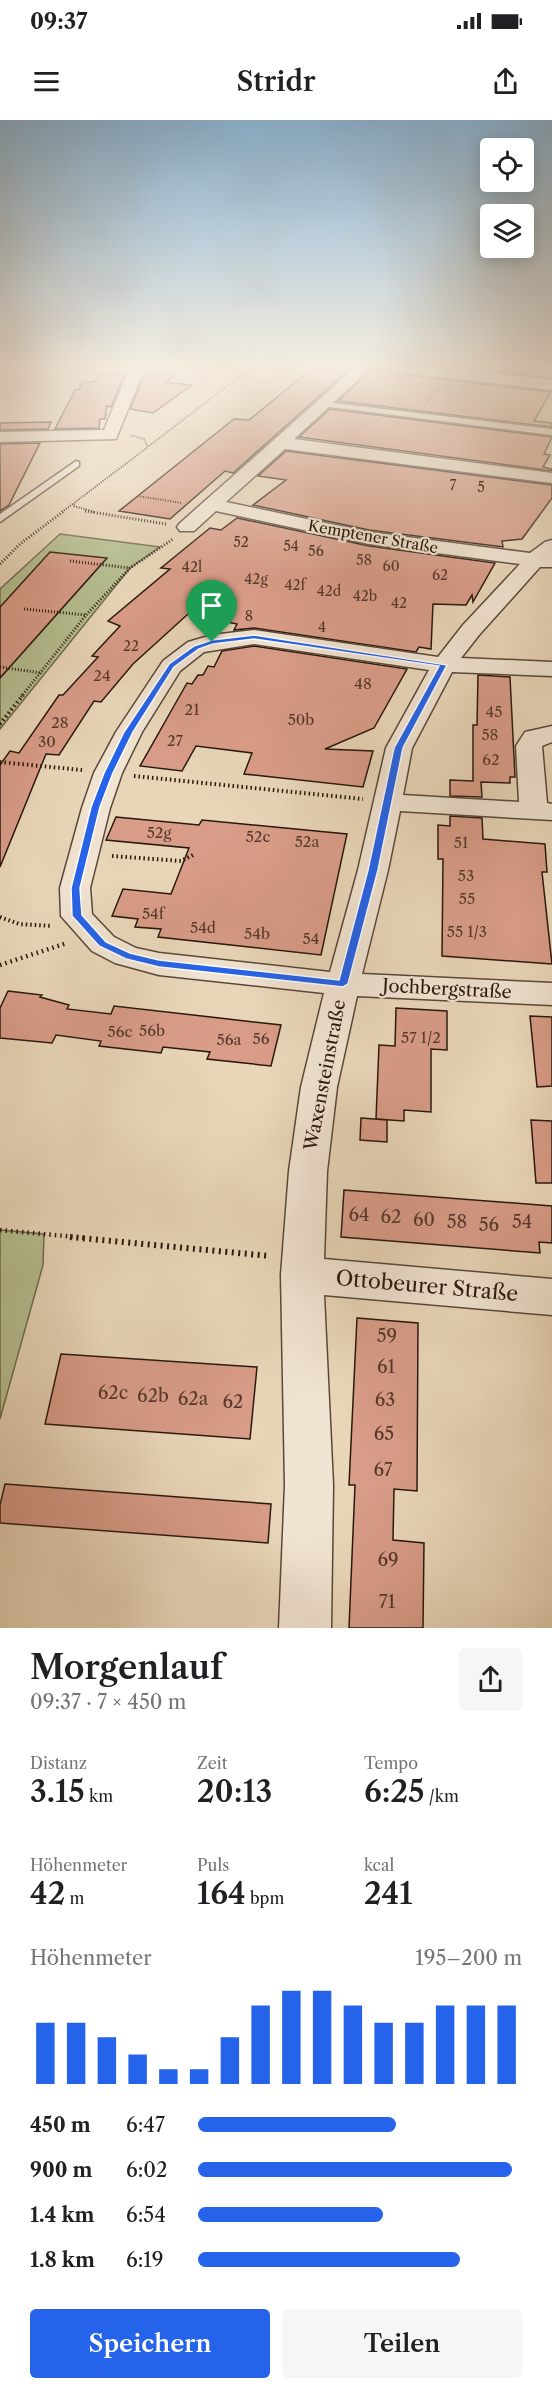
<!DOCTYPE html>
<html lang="de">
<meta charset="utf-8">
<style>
:root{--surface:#fff;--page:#f6f6f6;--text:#202124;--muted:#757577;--accent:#2563eb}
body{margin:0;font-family:"Libre Caslon Text",serif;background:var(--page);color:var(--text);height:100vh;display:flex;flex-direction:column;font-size:22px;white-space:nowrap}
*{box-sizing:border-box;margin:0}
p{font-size:20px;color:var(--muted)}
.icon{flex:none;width:33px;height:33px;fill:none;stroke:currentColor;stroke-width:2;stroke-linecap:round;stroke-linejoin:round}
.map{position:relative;height:1508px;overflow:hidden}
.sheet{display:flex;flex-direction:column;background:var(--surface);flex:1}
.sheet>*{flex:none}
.controls{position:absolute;left:480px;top:18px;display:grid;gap:12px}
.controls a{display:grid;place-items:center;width:54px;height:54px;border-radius:6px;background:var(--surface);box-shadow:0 3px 15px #0003;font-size:30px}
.pin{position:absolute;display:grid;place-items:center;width:51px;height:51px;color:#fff;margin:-62px -26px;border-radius:50% 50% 50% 0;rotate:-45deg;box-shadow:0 0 6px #0007}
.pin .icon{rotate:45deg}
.round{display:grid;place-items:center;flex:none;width:63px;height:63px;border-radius:6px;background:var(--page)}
.headline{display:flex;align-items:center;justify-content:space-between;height:102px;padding:0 30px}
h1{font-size:33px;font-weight:600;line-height:45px}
.metrics{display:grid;grid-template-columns:repeat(3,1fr);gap:9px;height:102px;padding:6px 30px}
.metrics div{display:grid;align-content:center}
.metrics b{font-size:30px;font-weight:600}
.metrics small{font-size:16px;font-weight:400}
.metrics p{font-size:16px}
.chart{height:168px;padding:12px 30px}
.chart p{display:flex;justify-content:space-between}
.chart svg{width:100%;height:108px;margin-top:6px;stroke:var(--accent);stroke-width:6}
.cta{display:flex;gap:12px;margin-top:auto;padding:12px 30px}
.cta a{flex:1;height:69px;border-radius:6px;background:var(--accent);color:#fff;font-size:24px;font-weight:600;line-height:69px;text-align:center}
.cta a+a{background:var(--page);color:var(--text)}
ul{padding:0 30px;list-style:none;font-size:20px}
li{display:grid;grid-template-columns:96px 72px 1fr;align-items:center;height:45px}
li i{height:15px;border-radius:8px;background:var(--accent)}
.status{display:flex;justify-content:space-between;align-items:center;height:42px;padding:0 30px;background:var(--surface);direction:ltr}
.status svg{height:16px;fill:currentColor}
header{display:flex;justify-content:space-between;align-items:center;height:78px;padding:0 30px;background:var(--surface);font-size:27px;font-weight:600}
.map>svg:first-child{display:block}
.green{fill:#b5be90;stroke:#6f6b4f;stroke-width:1.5}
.building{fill:#d99c88;stroke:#29180e;stroke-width:1.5}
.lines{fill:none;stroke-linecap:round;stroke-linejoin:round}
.lane-casing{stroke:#594839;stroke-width:3}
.street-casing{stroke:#594839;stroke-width:3}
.path-far4{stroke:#29180e;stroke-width:2;stroke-dasharray:1 1.5;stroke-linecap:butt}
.path-far3{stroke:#29180e;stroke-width:3;stroke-dasharray:1 2;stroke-linecap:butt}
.path-far2{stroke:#29180e;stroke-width:4;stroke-dasharray:1.5 3;stroke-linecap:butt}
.path-far1{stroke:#29180e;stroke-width:4.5;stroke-dasharray:1.5 4;stroke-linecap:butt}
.path{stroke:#29180e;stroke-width:6;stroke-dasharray:2 4.5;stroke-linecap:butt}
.lane{fill:#f1e4d2;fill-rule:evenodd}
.street{fill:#f1e4d2;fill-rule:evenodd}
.route{fill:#2563eb;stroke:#fff;stroke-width:1.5;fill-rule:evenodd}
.labels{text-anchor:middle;stroke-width:4.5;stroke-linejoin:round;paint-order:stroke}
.far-number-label{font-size:14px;fill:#55392c}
.far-street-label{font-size:15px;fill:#29180e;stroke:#f1e4d2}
.number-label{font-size:15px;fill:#55392c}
.street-label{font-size:18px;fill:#29180e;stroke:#f1e4d2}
.near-number-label{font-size:18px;fill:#55392c}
.near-street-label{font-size:21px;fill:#29180e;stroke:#f1e4d2}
</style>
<div class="status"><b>09:37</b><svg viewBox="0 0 49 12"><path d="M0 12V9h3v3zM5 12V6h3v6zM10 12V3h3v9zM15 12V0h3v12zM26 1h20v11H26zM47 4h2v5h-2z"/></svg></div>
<header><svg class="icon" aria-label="menu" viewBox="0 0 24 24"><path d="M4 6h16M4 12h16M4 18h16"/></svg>Stridr<svg class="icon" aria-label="share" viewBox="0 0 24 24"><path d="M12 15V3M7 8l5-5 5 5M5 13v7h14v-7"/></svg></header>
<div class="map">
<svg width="552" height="1508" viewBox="0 0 552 1508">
<rect width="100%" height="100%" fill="#e9d6b9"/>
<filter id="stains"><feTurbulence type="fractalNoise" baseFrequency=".00333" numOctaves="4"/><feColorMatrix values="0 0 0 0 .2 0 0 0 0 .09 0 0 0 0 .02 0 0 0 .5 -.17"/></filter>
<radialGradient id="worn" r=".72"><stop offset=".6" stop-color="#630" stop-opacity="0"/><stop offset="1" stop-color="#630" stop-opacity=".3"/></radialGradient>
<g class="green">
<path d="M60 414 160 427 130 448 0 609V469Z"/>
<path d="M0 1110 44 1114 43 1145 0 1299Z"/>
</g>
<g class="building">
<path d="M314 247H352L233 353 225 351 170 399 119 391 234 299 249 300Z"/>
<path d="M374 247H388L397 254 551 272 534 301 552 303V307L338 281Z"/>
<path d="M461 247H552V258Z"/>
<path d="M99 253H125L111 287 107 286 105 299H100L99 308 55 309 75 270H79L83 262H94Z"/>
<path d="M145 254H176L165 262 192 265 153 293 130 289Z"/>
<path d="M330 289 552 317 544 334 550 335 543 347 552 349V351L299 317Z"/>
<path d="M51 302 48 309 0 310V303Z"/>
<path d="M40 323 9 385 0 391V324Z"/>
<path d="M286 331 552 365V378L522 419 502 421 503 427 369 410 253 385 286 360 258 356Z"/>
<path d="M237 398 369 426 495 443 473 482 472 475 466 485 433 484 431 529 419 527 416 532 254 508 234 510 237 504 188 494 133 544 101 582 94 581 59 635 46 634 0 747V645L10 631 19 633 59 575H63L98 537 92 536 120 506 108 501 170 449 161 448 210 408 221 410Z"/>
<path d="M50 432 107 438 0 558V487Z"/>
<path d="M254 526 407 549 374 608 325 629 373 631 363 667 244 654 252 633 196 626 182 651 140 646 187 563 192 564 198 555H203L208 546 214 547 222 531Z"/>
<path d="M478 555 510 557 515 657H510V663L481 662 482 677 450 676V660L473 661V605H477Z"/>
<path d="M450 696 482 698 483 719 545 724 547 752H542L552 844 442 836 443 739H438V705L450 706Z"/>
<path d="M116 697 199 705 202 700 347 714 321 835 158 817 161 809 135 807 138 799 112 796 123 769 171 774 189 728 106 720Z"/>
<path d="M8 871 42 875 40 877 69 885 67 889 111 894 114 886 281 905 271 946 207 939 210 932 163 927 161 933 99 926 101 921 56 915 52 923 0 918V888Z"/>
<path d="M396 888 447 891V930L431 929V992L404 990V1001L376 999 379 925 395 926Z"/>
<path d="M530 896 552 897V966L537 967Z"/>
<path d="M361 998 387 1000V1022L360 1020Z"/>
<path d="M531 1000 552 1001V1063H536Z"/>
<path d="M344 1070 552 1086V1123L539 1122 540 1133 341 1117Z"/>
<path d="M357 1198 418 1203 417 1371 394 1369 393 1420 424 1423 423 1508H349L355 1365H349Z"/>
<path d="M61 1234 257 1247 250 1319 45 1304Z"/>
<path d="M5 1364 271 1384 268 1423 0 1403V1385Z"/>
</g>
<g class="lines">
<g class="lane-casing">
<g id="lane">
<path d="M325 282 552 309V315L322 286V282Z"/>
<path d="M76 341 79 342V346L0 402V394Z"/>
</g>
</g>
<g class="street-casing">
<g id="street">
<path d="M130 247H145L116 319 0 322V312L104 310Z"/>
<path d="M356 247H372L294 319 552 353V363L285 329 226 382 369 412 530 433 545 422 552 420V447H540L479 515 461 538 552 542V556L452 552 412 628 403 675 519 682 516 626 525 612 552 606V622L542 626 547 683 552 684V700L400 691 388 750 362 854 552 863V885L357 876 337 967 327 1051 324 1139 552 1159V1195L324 1175 333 1365 331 1508H279L285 1365 281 1155 289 1051 301 967 324 873 159 855 115 843 92 831 61 796 60 768 82 688 94 653 116 612 163 541 188 522 212 515 254 510 438 537 463 505 520 444 369 424 216 391 194 411H180L177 407 180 403ZM254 524 429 550 386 628 358 750 330 852 159 833 136 828 114 817 92 794 90 768 110 688 122 653 142 612 180 551 204 532Z"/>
<path d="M390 247H439L552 260V270L397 252Z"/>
</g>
</g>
<g class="path-far4">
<path d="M427 281 438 269"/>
<path d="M149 326 252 247"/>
<path d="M138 376 182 383"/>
<path d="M62 392 74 383"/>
<path d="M94 392 74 386V383L148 327 144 319 130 315"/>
</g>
<g class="path-far3">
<path d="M85 391 166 404"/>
<path d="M70 441 130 448"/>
<path d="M0 444 20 424 64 391"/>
<path d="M24 489 86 495"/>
<path d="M0 547 42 553"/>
<path d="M21 577 86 495 130 448 173 419"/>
</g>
<g class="path-far2">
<path d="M0 604 23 575"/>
<path d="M0 642 82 650"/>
<path d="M134 656 363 679"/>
<path d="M112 736 181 741 195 734"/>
<path d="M0 797 19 804 52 806"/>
</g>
<g class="path-far1">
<path d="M0 845 67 823"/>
<path d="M0 1110 86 1118"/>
</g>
<path class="path" d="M70 1117 270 1136"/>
<use href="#lane" class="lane"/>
<use href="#street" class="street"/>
</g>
<linearGradient id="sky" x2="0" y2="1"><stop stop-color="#8ab5d6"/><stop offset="0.54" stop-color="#f5ede0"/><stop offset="1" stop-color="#f5ede0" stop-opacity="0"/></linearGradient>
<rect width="552" height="458" fill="url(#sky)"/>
<path class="route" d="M254 515 447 545 403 628 378 750 348 864 343 867 159 847 126 839 99 826 72 796 71 768 91 687 104 653 124 612 169 544 194 526 212 520ZM254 519 439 546 394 628 368 750 339 860 159 840 130 833 106 822 82 795 80 768 100 687 113 653 133 612 174 547 199 529 213 524Z"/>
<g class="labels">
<g class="far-number-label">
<text x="453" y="370">7</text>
<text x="481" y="372">5</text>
<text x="241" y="427">52</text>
<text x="291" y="431">54</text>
<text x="316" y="436">56</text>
<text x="364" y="445">58</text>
<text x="391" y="451">60</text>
<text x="192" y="452">42l</text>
<text x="440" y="460">62</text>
<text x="256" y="464">42g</text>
<text x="295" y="470">42f</text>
<text x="329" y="476">42d</text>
<text x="365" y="481">42b</text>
<text x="399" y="488">42</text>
<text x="249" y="501">8</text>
<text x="322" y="512">4</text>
<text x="131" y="531">22</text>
</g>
<g class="far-street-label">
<text transform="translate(373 417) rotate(10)" y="5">Kemptener Straße</text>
</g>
<g class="number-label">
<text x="102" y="561">24</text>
<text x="363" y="569">48</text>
<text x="192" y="595">21</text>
<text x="494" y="597">45</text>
<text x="301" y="605">50b</text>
<text x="60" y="608">28</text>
<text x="490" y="620">58</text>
<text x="175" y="626">27</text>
<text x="47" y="627">30</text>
<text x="491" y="645">62</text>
<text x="159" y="718">52g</text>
<text x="258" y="722">52c</text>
<text x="307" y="727">52a</text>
<text x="461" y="728">51</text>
<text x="466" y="761">53</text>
<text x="467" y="784">55</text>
<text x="153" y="799">54f</text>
<text x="203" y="813">54d</text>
<text x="467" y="817">55 1/3</text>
<text x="257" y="819">54b</text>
<text x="311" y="824">54</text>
<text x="152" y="916">56b</text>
<text x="120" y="917">56c</text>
<text x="421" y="923">57 1/2</text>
<text x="261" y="924">56</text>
<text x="229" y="925">56a</text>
</g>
<g class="street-label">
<text transform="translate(447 869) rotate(3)" y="6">Jochbergstraße</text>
<text transform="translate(325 955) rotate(-79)" y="6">Waxensteinstraße</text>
</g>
<g class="near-number-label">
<text x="359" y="1101">64</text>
<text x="391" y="1103">62</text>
<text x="424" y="1106">60</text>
<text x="457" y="1108">58</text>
<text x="522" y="1108">54</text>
<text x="489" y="1111">56</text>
<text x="387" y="1222">59</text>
<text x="386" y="1253">61</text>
<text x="113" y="1279">62c</text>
<text x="153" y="1282">62b</text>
<text x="193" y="1285">62a</text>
<text x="385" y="1286">63</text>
<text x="233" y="1288">62</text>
<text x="384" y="1320">65</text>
<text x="383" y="1356">67</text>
<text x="388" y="1446">69</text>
<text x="387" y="1488">71</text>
</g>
<g class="near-street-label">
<text transform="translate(427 1166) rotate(5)" y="7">Ottobeurer Straße</text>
</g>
</g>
<rect width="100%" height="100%" filter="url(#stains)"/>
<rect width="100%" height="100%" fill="url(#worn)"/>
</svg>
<div class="controls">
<a><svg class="icon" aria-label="locate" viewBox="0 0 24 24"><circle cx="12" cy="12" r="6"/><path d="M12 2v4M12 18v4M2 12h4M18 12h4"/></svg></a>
<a><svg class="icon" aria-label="layers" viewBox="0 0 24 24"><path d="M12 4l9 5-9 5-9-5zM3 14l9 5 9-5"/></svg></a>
</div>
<div class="pin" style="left:212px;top:522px;background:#1e9e55"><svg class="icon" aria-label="arrive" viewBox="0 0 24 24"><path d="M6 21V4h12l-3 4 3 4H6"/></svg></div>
</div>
<section class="sheet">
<div class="headline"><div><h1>Morgenlauf</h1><p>09:37 · 7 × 450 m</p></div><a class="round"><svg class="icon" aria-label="share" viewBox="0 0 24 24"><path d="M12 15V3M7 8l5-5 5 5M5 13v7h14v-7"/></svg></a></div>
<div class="metrics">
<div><p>Distanz</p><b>3.15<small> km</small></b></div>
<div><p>Zeit</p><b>20:13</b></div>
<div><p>Tempo</p><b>6:25<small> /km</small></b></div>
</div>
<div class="metrics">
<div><p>Höhenmeter</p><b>42<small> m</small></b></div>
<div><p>Puls</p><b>164<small> bpm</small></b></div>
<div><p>kcal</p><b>241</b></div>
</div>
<div class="chart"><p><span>Höhenmeter</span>195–200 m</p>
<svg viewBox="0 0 160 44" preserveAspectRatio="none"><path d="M5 44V19M15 44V19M25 44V25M35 44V32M45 44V38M55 44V38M65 44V25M75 44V12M85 44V6M95 44V6M105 44V12M115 44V19M125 44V19M135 44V12M145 44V12M155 44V12"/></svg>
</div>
<ul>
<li><b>450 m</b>6:47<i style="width:61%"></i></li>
<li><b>900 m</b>6:02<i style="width:97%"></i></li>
<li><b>1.4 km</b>6:54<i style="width:57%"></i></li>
<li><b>1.8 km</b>6:19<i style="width:81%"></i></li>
</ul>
<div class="cta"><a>Speichern</a><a>Teilen</a></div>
</section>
